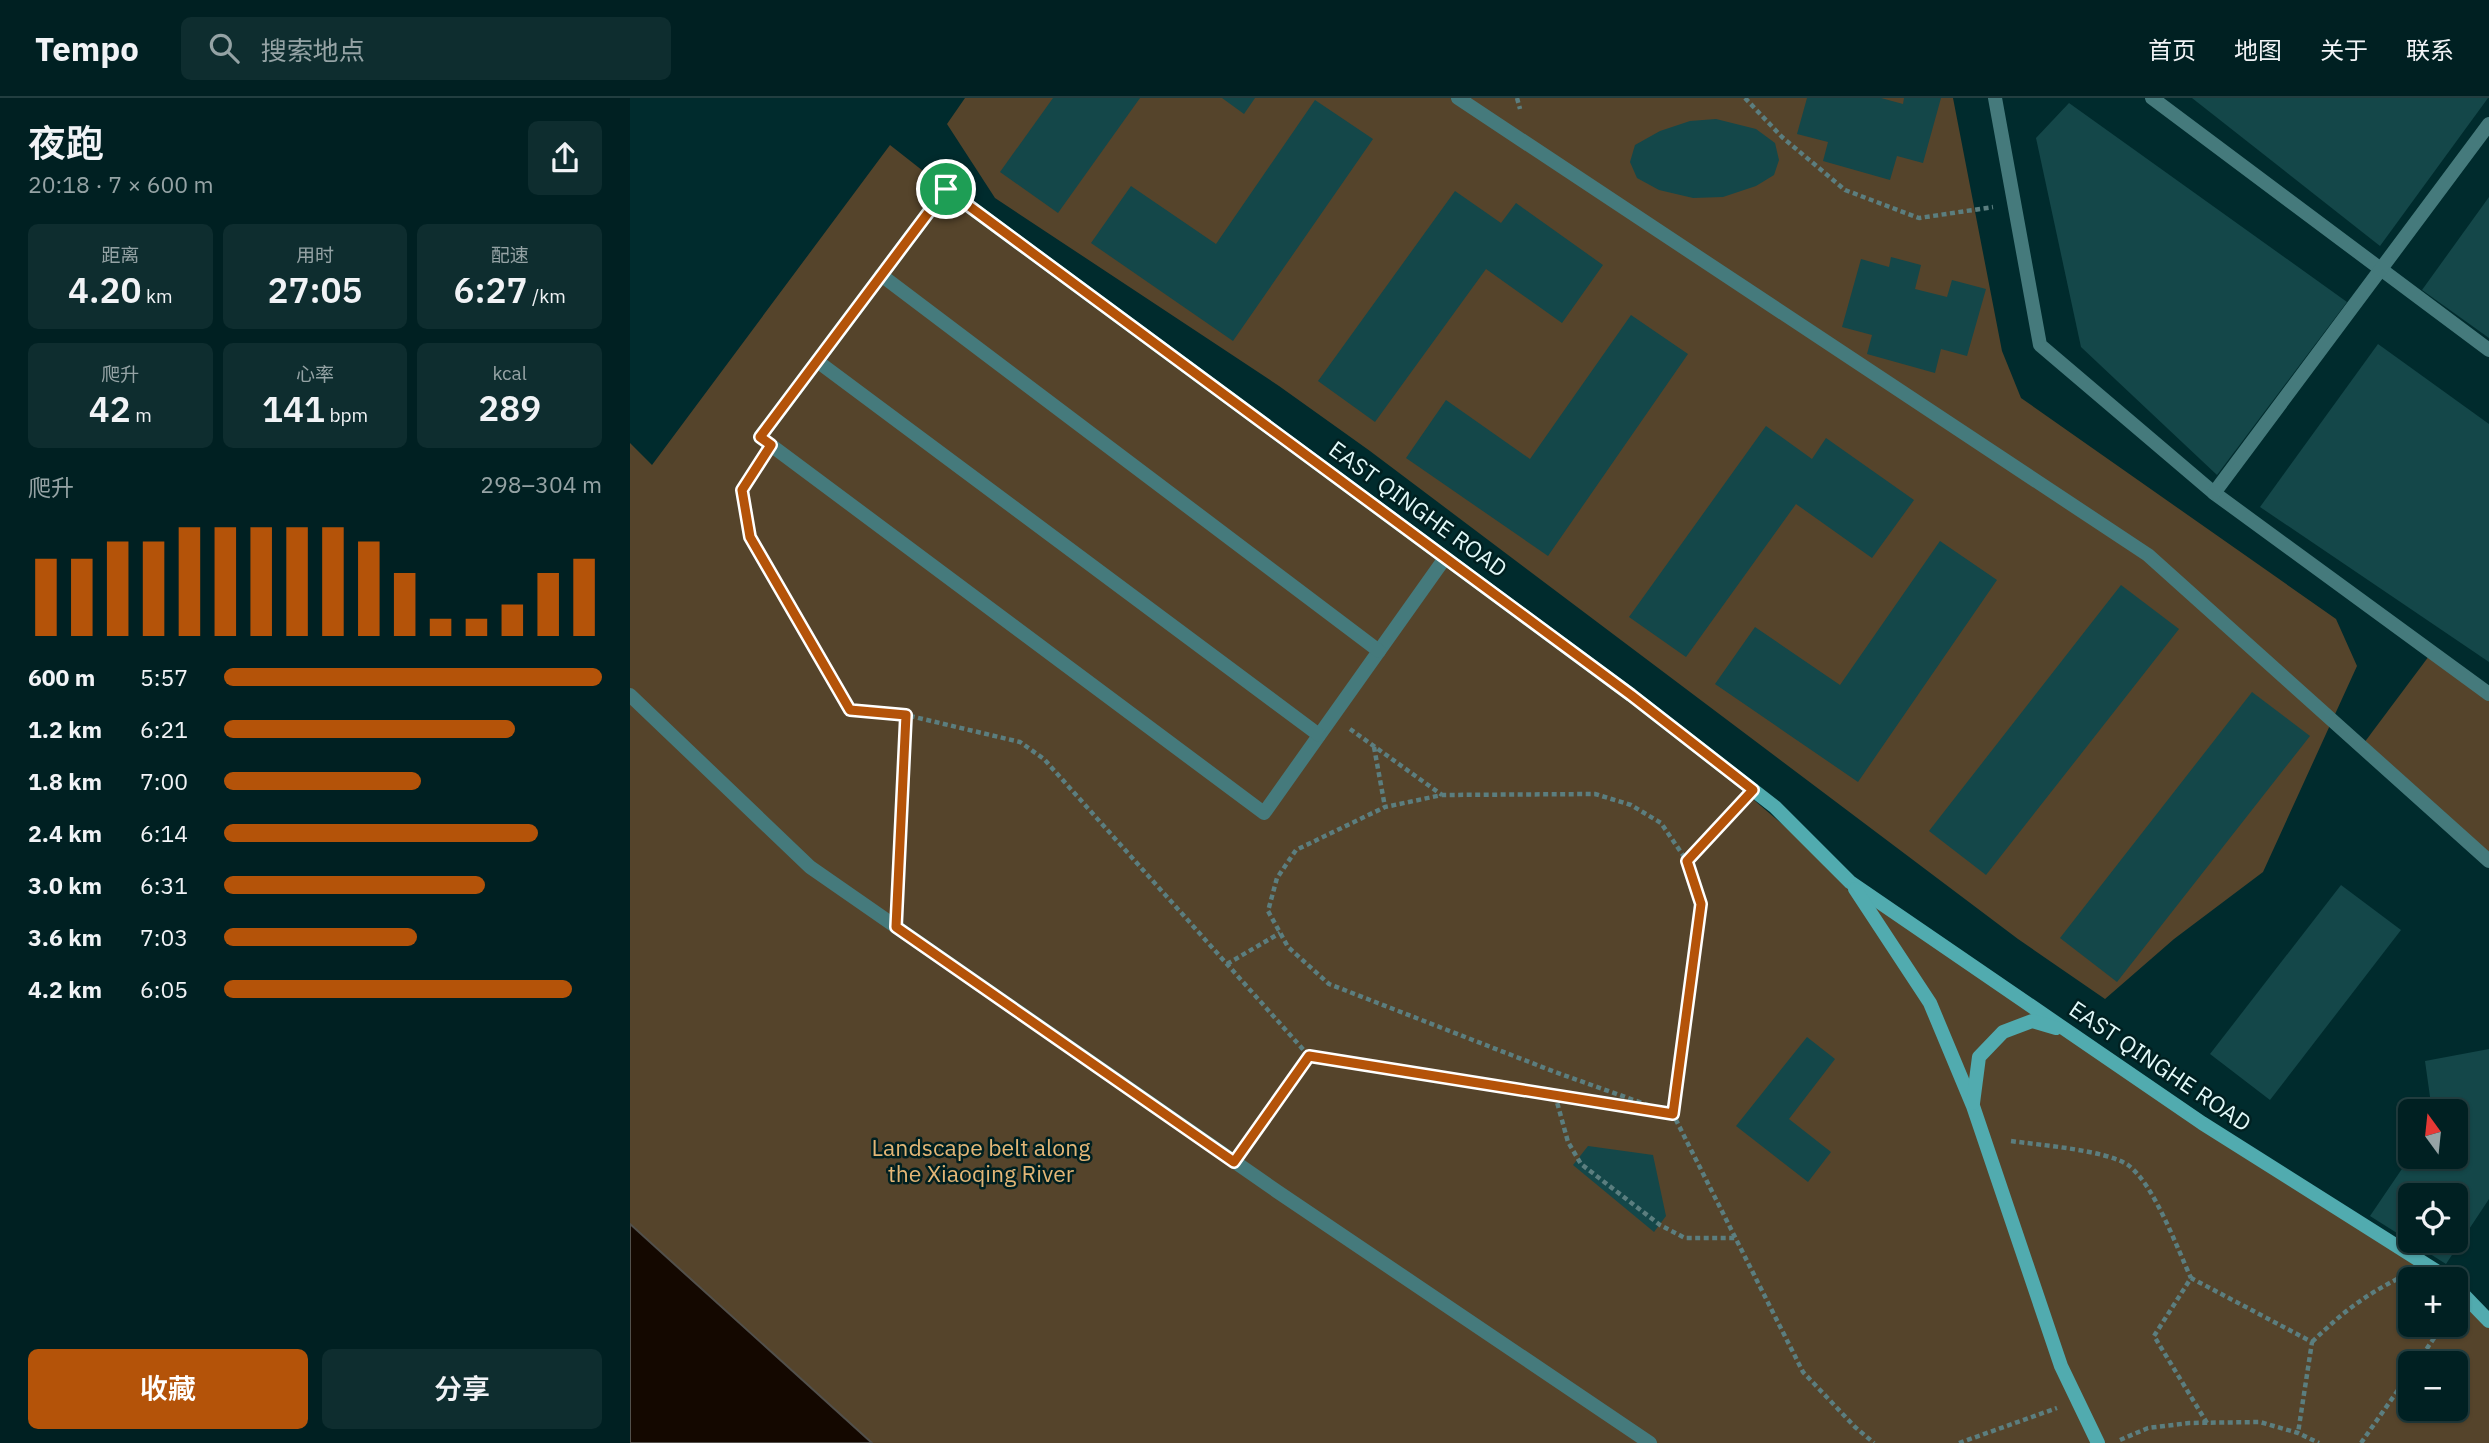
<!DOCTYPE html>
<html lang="zh">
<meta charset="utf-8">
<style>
:root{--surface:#002022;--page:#0e2d2f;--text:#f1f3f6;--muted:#95a3a5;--line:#223e40;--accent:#b45309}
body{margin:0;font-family:"IBM Plex Sans","Noto Sans SC",sans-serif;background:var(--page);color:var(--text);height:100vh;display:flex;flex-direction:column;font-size:26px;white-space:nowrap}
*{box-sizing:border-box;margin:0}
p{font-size:23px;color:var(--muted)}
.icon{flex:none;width:38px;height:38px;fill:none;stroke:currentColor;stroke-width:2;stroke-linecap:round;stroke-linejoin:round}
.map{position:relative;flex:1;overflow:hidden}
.sheet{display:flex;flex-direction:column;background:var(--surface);width:630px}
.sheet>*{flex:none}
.needle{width:46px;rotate:345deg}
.fabs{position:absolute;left:1768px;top:1001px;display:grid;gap:14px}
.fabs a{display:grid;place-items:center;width:70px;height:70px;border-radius:10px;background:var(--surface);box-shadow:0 2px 5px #0004,0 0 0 2px var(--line);font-size:35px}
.pin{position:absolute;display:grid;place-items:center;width:60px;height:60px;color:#fff;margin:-30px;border:4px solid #fff;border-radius:50%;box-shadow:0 2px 7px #0007}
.round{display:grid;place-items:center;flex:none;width:74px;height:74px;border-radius:10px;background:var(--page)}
.headline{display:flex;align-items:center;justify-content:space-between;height:119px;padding:0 28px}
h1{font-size:38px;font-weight:600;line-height:52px}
.stats{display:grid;grid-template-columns:repeat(3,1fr);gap:10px;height:119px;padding:7px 28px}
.stats div{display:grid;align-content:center;border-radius:10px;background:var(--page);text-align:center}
.stats b{font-size:35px;font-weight:600}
.stats small{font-size:19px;font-weight:400}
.stats p{font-size:19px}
.chart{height:196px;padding:14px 28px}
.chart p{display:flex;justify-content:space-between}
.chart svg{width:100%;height:126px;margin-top:7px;stroke:var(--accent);stroke-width:6}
.button{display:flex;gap:14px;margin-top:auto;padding:14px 28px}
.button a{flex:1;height:80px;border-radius:10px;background:var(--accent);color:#fff;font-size:28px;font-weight:600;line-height:80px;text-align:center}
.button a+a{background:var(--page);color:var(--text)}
ul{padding:0 28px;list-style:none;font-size:23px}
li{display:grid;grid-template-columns:112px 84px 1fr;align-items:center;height:52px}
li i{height:18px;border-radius:9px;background:var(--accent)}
header{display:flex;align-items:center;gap:42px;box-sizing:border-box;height:98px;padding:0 35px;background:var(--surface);border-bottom:2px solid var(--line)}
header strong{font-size:33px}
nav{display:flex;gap:38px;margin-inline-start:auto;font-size:24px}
.search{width:490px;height:63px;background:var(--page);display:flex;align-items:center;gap:18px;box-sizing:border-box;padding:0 24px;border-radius:10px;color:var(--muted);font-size:26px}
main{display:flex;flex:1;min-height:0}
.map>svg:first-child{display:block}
.green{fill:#55442b;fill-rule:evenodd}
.water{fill:#140800;stroke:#52504b;stroke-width:2}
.building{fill:#144749;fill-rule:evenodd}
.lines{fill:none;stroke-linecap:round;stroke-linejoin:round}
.path{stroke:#5b7e7f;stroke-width:4.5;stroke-dasharray:5 3.5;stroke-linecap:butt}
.lane{stroke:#457a7c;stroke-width:14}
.street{stroke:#457a7c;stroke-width:14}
.secondary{stroke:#51abaf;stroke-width:14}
.route-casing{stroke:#fff;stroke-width:14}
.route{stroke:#b45309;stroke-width:9}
.labels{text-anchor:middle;stroke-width:5;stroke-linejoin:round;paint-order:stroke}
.street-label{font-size:23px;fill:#e2f9f9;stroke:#002021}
.park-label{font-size:23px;fill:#e3b676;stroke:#002021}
</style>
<header>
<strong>Tempo</strong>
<div class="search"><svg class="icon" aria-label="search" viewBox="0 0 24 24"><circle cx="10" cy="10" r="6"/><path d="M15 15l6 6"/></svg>搜索地点</div>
<nav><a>首页</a><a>地图</a><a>关于</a><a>联系</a></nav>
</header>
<main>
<section class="sheet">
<div class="headline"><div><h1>夜跑</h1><p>20:18 · 7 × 600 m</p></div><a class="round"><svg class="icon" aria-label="share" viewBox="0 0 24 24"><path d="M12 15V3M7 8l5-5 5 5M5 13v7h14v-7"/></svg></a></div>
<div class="stats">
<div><p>距离</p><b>4.20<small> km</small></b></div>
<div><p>用时</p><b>27:05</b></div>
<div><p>配速</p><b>6:27<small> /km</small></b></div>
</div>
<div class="stats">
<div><p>爬升</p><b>42<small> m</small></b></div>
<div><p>心率</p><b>141<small> bpm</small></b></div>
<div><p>kcal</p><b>289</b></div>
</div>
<div class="chart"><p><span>爬升</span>298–304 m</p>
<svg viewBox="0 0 160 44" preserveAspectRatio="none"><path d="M5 44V17M15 44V17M25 44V11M35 44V11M45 44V6M55 44V6M65 44V6M75 44V6M85 44V6M95 44V11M105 44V22M115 44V38M125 44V38M135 44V33M145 44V22M155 44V17"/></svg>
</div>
<ul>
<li><b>600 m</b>5:57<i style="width:100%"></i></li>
<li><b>1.2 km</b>6:21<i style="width:77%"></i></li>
<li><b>1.8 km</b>7:00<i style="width:52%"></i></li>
<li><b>2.4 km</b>6:14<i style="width:83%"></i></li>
<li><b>3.0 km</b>6:31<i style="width:69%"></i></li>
<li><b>3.6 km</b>7:03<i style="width:51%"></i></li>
<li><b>4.2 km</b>6:05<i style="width:92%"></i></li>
</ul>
<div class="button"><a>收藏</a><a>分享</a></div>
</section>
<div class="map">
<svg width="1859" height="1345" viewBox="0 0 1859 1345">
<rect width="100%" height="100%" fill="#002b2d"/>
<g class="green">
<path d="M335 0H1323L1372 253 1391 300 1706 521 1727 568 1633 774 1544 841 1475 901 1388 841 740 353 649 288 365 100 317 26Z"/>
<path d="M260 47 316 91 1043 633 1220 784 1819 1181H1780V1227H1825V1188L1859 1223V1345H242L0 1126V345L22 367ZM1780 1265H1825V1311H1780Z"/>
<path d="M1802 554 1859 596V763L1731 649Z"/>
</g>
<path class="water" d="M0 1126 242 1345H0Z"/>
<g class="building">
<path d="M423 0H510L428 115 370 74Z"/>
<path d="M592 0H625L614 16Z"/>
<path d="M1177 0H1251L1273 6 1274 0H1311L1293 65 1267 58 1260 82 1193 63 1198 44 1167 36Z"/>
<path d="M1562 0H1858L1750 148Z"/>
<path d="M685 2 743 41 603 243 461 145 501 88 586 146Z"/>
<path d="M1439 5 1717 204 1587 377 1451 249 1406 40Z"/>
<path d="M1086 21 1126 31 1145 45 1149 62 1144 77 1126 88 1093 99 1063 100 1029 92 1007 80 1000 64 1005 47 1030 33 1060 23Z"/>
<path d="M825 93 871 125 886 105 973 167 932 225 856 171 745 324 688 283Z"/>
<path d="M1859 99V240L1792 192Z"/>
<path d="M1261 159 1291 167 1285 191 1317 199 1322 182 1356 191 1337 258 1311 251 1305 275 1237 256 1242 237 1212 229 1231 161 1259 169Z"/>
<path d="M1001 217 1058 256 918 458 776 360 816 302 900 361Z"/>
<path d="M1748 246 1859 326V564L1630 409Z"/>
<path d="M1136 328 1182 361 1196 340 1284 402 1242 460 1166 406 1056 559 999 519Z"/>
<path d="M1310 443 1367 482 1228 684 1085 586 1125 529 1210 587Z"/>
<path d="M1491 487 1549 531 1356 777 1299 733Z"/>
<path d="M1622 594 1680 638 1487 884 1430 840Z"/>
<path d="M1711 787 1771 832 1640 1002 1580 956Z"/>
<path d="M1177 939 1205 961 1159 1021 1201 1054 1178 1084 1106 1028Z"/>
<path d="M1859 951V1101L1816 1166 1740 1118 1780 1059H1825V1013H1802L1795 963ZM1780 1097H1825V1143H1780Z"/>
<path d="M958 1048 1023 1057 1036 1118 1024 1134 943 1067Z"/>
</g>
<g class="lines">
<g class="path">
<path d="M887 0 890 11"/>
<path d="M1115 0 1152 39 1215 92 1289 120 1363 109"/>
<path d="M129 366 112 392 120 439 220 612 276 617"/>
<path d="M720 631 812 697"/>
<path d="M744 649 755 709"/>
<path d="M1057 763 1106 710"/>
<path d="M268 800 276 617 390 644 414 661 679 958"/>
<path d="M597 866 650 835"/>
<path d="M925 997 938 1044 951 1066 1030 1127 1055 1140H1105"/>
<path d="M1043 1016 925 974 699 886 658 849 638 813 647 780 666 752 755 709 812 697 965 696 1001 707 1031 725 1057 763 1071 806 1043 1016 1173 1274 1225 1329 1244 1345"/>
<path d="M1381 1043C1409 1047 1476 1052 1498 1067 1524 1086 1547 1150 1561 1180"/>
<path d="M617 1045 679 958 1031 1014"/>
<path d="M1682 1244C1713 1214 1732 1199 1771 1179"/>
<path d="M1787 1265 1813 1227"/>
<path d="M1577 1325 1524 1238 1561 1180 1682 1244 1668 1335"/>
<path d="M1490 1342 1518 1330 1559 1325 1630 1324 1668 1335 1689 1345"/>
<path d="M1329 1345 1427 1310"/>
<path d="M1731 1345 1780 1275"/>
</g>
<g class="lane">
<path d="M316 91 130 339 634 715 815 460"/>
<path d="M251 177 749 553"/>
<path d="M187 263 689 637"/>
</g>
<g class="street">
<path d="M828 0 1518 457 1859 763"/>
<path d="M1365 0 1410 247 1584 395 1859 596"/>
<path d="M1522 0 1859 252"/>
<path d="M1584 395 1859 26"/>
<path d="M0 597 180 769 648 1094 1020 1345"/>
</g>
<g class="secondary">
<path d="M316 91 1001 597 1145 709 1220 784 1572 1025 1819 1181"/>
<path d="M1225 791 1300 905 1343 1008 1431 1268 1468 1345"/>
<path d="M1343 1005 1349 959 1373 934 1402 923 1426 930"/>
<path d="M1825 1188 1859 1223"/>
</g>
</g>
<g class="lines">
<g class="route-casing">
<path id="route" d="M316 91 1001 597 1123 692 1057 763 1071 806 1043 1016 679 958 604 1064 266 829 276 617 220 612 120 439 112 392 141 347 130 339Z"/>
</g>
<use href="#route" class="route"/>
</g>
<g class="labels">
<g class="street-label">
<text transform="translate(788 411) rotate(36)" y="8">EAST QINGHE ROAD</text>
<text transform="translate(1530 968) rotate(34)" y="8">EAST QINGHE ROAD</text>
</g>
<g class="park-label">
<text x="351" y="1058">Landscape belt along<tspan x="351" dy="26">the Xiaoqing River</tspan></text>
</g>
</g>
</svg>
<div class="fabs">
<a><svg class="needle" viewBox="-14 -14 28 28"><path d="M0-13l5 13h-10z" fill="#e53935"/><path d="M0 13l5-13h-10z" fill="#95a3a5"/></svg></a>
<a><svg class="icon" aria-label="locate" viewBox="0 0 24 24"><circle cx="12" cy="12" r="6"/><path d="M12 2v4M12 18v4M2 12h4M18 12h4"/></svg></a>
<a>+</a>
<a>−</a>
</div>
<div class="pin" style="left:316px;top:91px;background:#1e9e55"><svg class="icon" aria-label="arrive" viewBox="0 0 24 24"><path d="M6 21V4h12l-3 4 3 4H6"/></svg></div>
</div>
</main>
